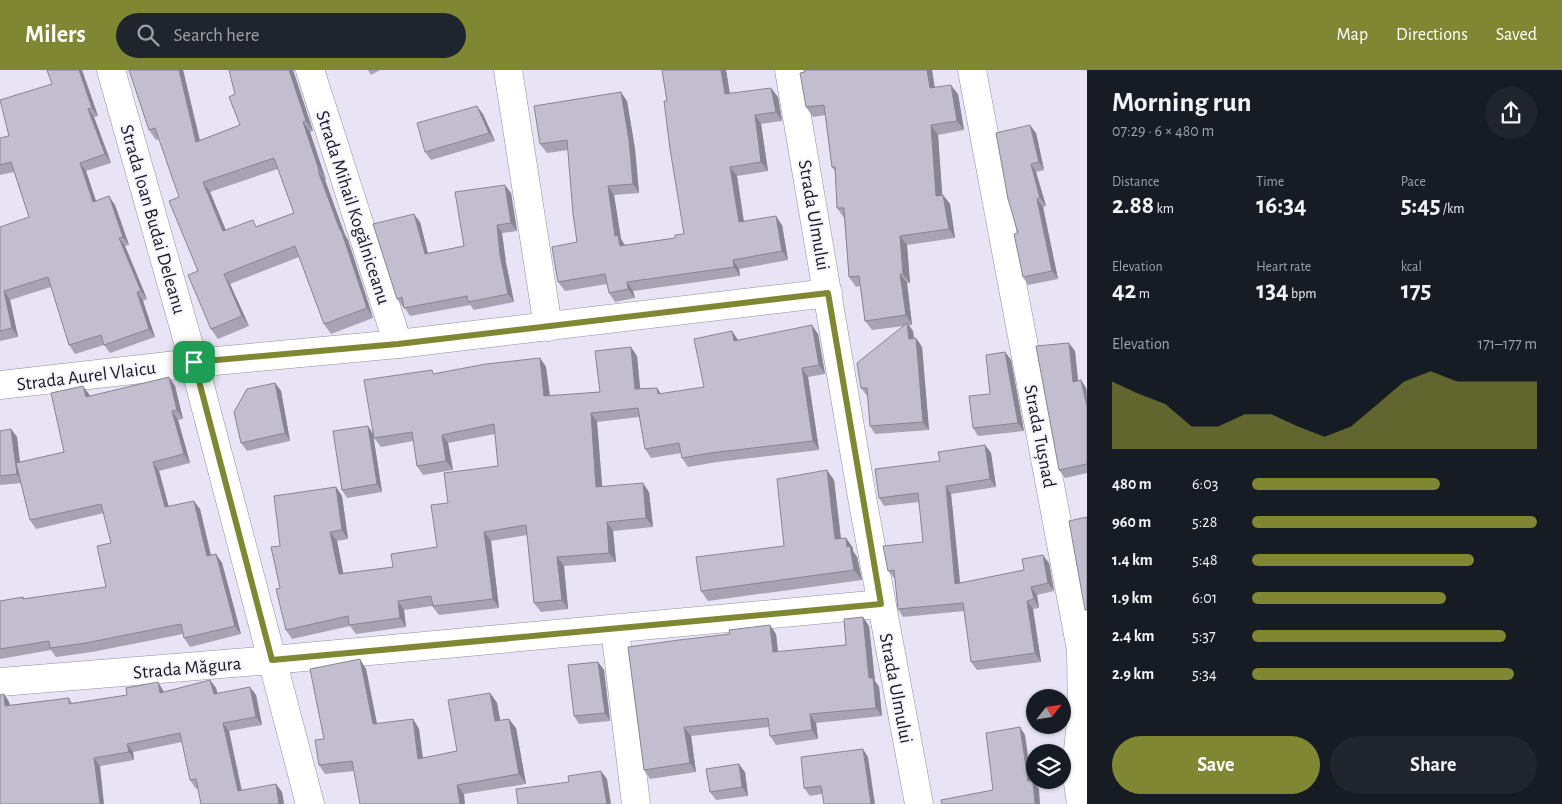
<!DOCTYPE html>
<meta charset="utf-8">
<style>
:root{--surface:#171b24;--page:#20242c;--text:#f1f3f6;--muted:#9ea1a6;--accent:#7f8733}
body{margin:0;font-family:"Alegreya Sans",sans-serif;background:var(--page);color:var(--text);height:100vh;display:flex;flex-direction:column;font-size:19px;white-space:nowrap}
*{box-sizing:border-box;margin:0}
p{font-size:16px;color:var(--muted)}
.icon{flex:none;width:28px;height:28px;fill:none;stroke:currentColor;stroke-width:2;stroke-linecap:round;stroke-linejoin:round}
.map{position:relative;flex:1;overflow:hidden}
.sheet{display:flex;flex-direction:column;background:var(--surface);width:475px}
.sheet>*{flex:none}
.needle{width:32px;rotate:60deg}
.controls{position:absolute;left:1026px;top:619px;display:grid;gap:10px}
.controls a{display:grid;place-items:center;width:45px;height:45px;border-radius:50%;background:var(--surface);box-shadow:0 1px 4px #0004;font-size:25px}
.pin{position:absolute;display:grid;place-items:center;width:42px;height:42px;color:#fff;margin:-21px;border-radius:10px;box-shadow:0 2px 8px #0006}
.round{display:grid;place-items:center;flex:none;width:52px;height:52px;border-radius:26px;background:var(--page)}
.summary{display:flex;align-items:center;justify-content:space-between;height:85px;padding:0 25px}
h1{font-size:28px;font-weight:700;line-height:38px}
.stats{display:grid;grid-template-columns:repeat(3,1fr);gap:8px;height:85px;padding:5px 25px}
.stats div{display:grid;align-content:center}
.stats b{font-size:25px;font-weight:700}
.stats small{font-size:14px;font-weight:400}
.stats p{font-size:14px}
.chart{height:140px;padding:10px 25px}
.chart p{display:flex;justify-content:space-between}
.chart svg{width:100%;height:90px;margin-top:5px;fill:var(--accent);opacity:.7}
.button{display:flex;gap:10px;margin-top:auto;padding:10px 25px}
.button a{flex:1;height:58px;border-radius:30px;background:var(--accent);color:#fff;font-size:20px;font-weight:700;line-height:58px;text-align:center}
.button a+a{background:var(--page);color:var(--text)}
ul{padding:0 25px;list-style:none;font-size:16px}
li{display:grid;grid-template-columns:80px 60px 1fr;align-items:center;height:38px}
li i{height:12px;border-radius:6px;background:var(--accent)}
header{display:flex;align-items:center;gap:30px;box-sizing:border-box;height:70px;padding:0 25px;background:var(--accent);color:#fff}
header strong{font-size:24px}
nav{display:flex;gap:28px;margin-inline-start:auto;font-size:18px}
.search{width:350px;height:45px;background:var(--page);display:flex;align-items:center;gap:12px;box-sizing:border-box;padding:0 18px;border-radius:28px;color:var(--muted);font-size:19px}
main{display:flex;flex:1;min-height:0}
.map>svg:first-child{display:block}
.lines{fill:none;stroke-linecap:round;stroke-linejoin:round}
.minor-casing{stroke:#918e9e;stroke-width:29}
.minor{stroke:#fff;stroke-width:28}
.wall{fill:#a7a3b3;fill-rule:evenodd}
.shaded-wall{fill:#888592}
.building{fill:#c2bed0;stroke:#888592;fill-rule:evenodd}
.route-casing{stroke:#fff;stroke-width:10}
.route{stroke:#7f8733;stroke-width:6}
.labels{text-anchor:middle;stroke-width:4;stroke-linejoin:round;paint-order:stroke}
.street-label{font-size:19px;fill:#1c1a20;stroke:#f5f3fd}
</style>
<header>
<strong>Milers</strong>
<div class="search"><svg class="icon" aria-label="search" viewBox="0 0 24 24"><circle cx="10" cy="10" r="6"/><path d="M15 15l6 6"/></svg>Search here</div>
<nav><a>Map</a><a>Directions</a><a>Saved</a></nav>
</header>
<main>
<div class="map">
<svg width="1087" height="734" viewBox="0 0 1087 734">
<rect width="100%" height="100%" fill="#e8e4f6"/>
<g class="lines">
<g class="minor-casing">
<g id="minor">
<path d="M111 0 194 293 310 734"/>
<path d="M310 0 398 274"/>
<path d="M508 0 548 257"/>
<path d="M789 0 863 433 919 734"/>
<path d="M972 0 1081 580 1082 643 1076 699 1081 734"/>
<path d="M0 315 194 293 398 274 828 223"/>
<path d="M615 559 636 734"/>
<path d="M0 612 272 590 881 534"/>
</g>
</g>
<use href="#minor" class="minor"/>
</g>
<g class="wall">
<path d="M47 0H82L98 46 94 47 111 93 86 101 96 131 115 135 129 175 125 176 147 229 143 231 155 267 110 283 104 275 75 284 69 275 51 217 10 230 18 267 0 271V157L29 147 14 102 0 105V68L9 66 52 14Z"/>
<path d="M129 0H183L200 70 240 55 235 24 229 0H293L313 61 310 62 326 110H325L345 165 348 170 373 248 331 264 324 254 299 187 230 214 249 256 218 269 211 259 198 201 179 127 159 69 156 70 149 60ZM278 99 294 143 257 156 226 160 210 122Z"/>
<path d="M368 0H380L371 5Z"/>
<path d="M662 0H726L730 23 778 27 782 51 761 54 768 101 737 106 744 151 782 155 788 190 739 199 740 206 633 221 635 228 615 232 609 223 607 214 565 221 558 212 577 172 568 80 547 83 540 74 627 31 635 79 639 123 614 125 621 169 625 175 675 168 684 164 667 31Z"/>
<path d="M805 0H932L935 18 958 24 964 60 938 65 942 125H943L950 134 955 168 907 175 910 213H907L912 255H909L913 261 914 269 916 268 922 277 929 360 875 364 870 356 868 326H867L861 318 904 256 872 260 865 251 860 216 856 217 849 207 844 148 837 138 835 101 832 97 825 45 813 47 806 37Z"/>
<path d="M483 44 495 71 431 90 425 82Z"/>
<path d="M1036 63 1044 100 1036 102 1046 136 1043 137 1058 209 1028 215 1023 207 1018 163Z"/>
<path d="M511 123 517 161 502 163 506 193 514 232 474 240 470 235 410 246 404 237H403L397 229 420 152 428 183 464 176Z"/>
<path d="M732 261 738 270 818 264 825 304 808 307 819 380 717 392 688 397 682 388 681 383 651 388 645 379 639 347 597 352 602 417 649 422 653 457 613 461 616 492 564 496 568 539 541 542 534 533 527 465 491 471 499 538 439 545 432 536 404 540 406 557 356 564 350 556 292 569 286 560 280 518V476L336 417 342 426 348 469 337 471 343 503 393 497 437 477 448 433 498 396 495 364 448 373 453 400 423 405 417 396 413 371 381 377 374 368 435 304 540 288 546 297 550 326 600 322 637 286 640 319 657 318 661 324 704 317Z"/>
<path d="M1075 281 1078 311 1081 310 1086 318 1087 321V403L1065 408 1059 400Z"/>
<path d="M1005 282 1011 290 1024 361 978 366 973 358 990 324Z"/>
<path d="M275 313 281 321 290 371 247 381 241 373Z"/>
<path d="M175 316 183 349 178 350 190 393 159 401 169 437 200 439 211 485 216 484 222 493 241 564 190 577 184 568 183 564 92 582 56 587 51 580 0 589V531L23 527 24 529 106 517 111 473 104 443 36 459 30 450 21 413 0 415V361L11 359 17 367 20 392 64 382 89 324 90 326Z"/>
<path d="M368 356 373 364 382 422 347 428 342 420Z"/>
<path d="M985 375 991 383 996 417 951 424 960 513 1024 500 1049 493 1054 521 1037 525 1039 538 1033 539 1041 592 977 600 971 592 964 541 903 547 898 539 895 509 888 501 923 472 919 432 884 436 879 428 940 391Z"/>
<path d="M834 410 841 468H846L853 478V481L857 487 862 510 708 531 701 521 784 476Z"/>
<path d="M869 556 875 611 879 617 882 646 816 653 818 669 776 675 770 666 769 657 691 666 696 702 650 709 644 700 628 577 776 564 778 582 846 575Z"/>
<path d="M598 592 604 600 610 651 579 654 574 646Z"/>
<path d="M366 599 377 654 413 649 419 659 423 688 457 681 490 623 497 633 500 650 516 658 526 714 464 724 354 701 325 704 319 695 324 669Z"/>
<path d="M210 610 216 618 217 623 256 625 262 655 229 661 242 720 282 722 284 734H201L198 718 196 719 190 710 182 672 133 682 134 690 100 696 0 734 4 624 9 632 10 635 69 628 72 633 163 620 164 622Z"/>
<path d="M868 687 822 724 810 726 804 718Z"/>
<path d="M745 702 748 726 716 730 710 722Z"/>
</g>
<g class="shaded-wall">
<path d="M79 0H82L98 46 92 38Z"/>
<path d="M179 0H183L185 8 202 81 196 72Z"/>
<path d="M289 0H293L313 61 306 51Z"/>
<path d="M721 0H726L731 33 725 24Z"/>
<path d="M927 0H932L936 28 930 18Z"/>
<path d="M951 15 958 24 964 60 957 51Z"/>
<path d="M771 18 778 27 782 51 776 42Z"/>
<path d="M621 22 627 31 635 79 639 123 633 114Z"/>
<path d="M477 36 483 44 495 71 489 63Z"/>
<path d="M88 39 94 47 111 93 105 84Z"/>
<path d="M755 45 761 54 768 101 761 92Z"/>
<path d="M303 52 310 62 326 110 319 100Z"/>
<path d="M931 55 938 65 943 135 936 126Z"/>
<path d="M1030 55 1036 63 1044 100 1039 92Z"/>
<path d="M80 93 86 101 99 140 93 132Z"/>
<path d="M1031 94 1036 102 1046 136 1040 128Z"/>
<path d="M730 97 737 106 745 161 739 152Z"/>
<path d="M318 101 325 110 345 165 348 170 373 248 367 238 340 160Z"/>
<path d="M203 112 210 122 230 171 223 161Z"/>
<path d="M505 115 511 123 517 161 511 153Z"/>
<path d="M608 116 614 125 621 169 624 174 626 185 620 176 615 166Z"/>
<path d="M943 125 950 134 955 168 949 159Z"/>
<path d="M109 126 115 135 129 175 123 167Z"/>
<path d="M1037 129 1043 137 1058 209 1052 201Z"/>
<path d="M414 144 420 152 430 192 425 184Z"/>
<path d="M776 146 782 155 788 190 782 181Z"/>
<path d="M497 155 502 163 506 193 514 232 508 224 500 185Z"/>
<path d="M900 166 907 175 910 213 903 204Z"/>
<path d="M119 168 125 176 147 229 141 221Z"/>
<path d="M733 190 739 199 740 206 734 197Z"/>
<path d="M224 204 230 214 249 256 242 246Z"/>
<path d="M900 204 907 213 912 255 906 245Z"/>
<path d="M627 212 633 221 635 228 628 219Z"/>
<path d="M4 221 10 230 18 267 12 258Z"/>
<path d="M137 222 143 231 155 267 149 259Z"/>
<path d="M907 253 913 261 915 277 909 269Z"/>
<path d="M812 255 818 264 825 304 819 295Z"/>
<path d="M732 261 738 270 734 271Z"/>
<path d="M916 268 922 277 929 360 923 352Z"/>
<path d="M1069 273 1075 281 1079 320 1073 312Z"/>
<path d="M631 277 637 286 641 328 635 319Z"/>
<path d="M1005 282 1011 290 1024 361 1018 353Z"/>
<path d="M540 288 546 297 551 335 544 326Z"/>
<path d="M802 298 808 307 819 380 813 371Z"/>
<path d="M169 307 175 316 183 349 177 340Z"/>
<path d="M1081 310 1086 318 1087 337Z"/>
<path d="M275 313 281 321 290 371 285 363Z"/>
<path d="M83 316 89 324 92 336 86 327Z"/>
<path d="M657 318 663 327 658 324Z"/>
<path d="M172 341 178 350 190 393 184 384Z"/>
<path d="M591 343 597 352 603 426 596 417Z"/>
<path d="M368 356 373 364 382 422 377 414Z"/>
<path d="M11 359 17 367 22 412 17 404Z"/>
<path d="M442 365 448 373 453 400 446 391Z"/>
<path d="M985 375 991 383 996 417 990 409Z"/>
<path d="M153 392 159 401 171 446 165 437Z"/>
<path d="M827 400 834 410 842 479 835 469Z"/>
<path d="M643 413 649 422 653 457 646 448Z"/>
<path d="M946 416 951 424 961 522 955 514Z"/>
<path d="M336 417 342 426 348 469 342 460Z"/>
<path d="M194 431 200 439 213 495 207 486Z"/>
<path d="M607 452 613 461 616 492 609 483Z"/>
<path d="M330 462 337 471 345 512 339 504Z"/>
<path d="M484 462 491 471 499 538 493 529Z"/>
<path d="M846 468 853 478V481L857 487 862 510 854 500 847 477Z"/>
<path d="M216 484 222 493 241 564 235 556Z"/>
<path d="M1043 485 1049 493 1054 521 1048 513Z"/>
<path d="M557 487 564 496 568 539 562 530Z"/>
<path d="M1031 517 1037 525 1039 538 1034 529Z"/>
<path d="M398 531 404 540 406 557 400 548Z"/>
<path d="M1027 531 1033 539 1041 592 1035 583Z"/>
<path d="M863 547 869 556 875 611 879 617 882 646 876 638 869 608Z"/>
<path d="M770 555 776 564 779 591 773 582Z"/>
<path d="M360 589 366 599 379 664 373 654Z"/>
<path d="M598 592 604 600 610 651 605 643Z"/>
<path d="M210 610 216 618 220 632 214 624Z"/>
<path d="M158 612 163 620 166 631 160 623Z"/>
<path d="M250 617 256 625 262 655 256 647Z"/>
<path d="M490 623 497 633 502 660 495 651Z"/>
<path d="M4 624 9 632 11 644 5 636Z"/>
<path d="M810 644 816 653 818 669 812 660Z"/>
<path d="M413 649 419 659 424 698 418 689Z"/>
<path d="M509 649 516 658 526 714 519 704Z"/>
<path d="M223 653 229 661 243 729 238 721Z"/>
<path d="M684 657 691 666 696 702 690 693Z"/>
<path d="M1020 657 1025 665 1033 719 1028 711Z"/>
<path d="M127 674 133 682 134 690 129 682Z"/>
<path d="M863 679 868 687 875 734H871Z"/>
<path d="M94 688 100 696 104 734H100Z"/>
<path d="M739 694 745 702 748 726 742 717Z"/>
<path d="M601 701 607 709 611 734H607Z"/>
<path d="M1033 711 1039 719 1040 734H1035Z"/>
<path d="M276 714 282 722 284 734H279Z"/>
<path d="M457 715 464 724 465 734H460Z"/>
</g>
<g class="building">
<path d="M47 0H79L92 38 88 39 105 84 80 93 93 132 109 126 123 167 119 168 141 221 137 222 149 259 104 275 101 265 69 275 48 207 4 221 12 258 0 261V157L29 147 11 92 0 95V68L9 66 0 30 52 14Z"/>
<path d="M129 0H179L196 72 240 55 229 27 235 24 229 0H289L306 51 303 52 319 100 318 101 340 160H341L367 238 324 254 295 176 224 204 242 246 211 259 188 205 198 201 169 131 179 127 155 58 149 60ZM274 88 294 143 256 157 253 150 223 161 203 112Z"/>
<path d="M662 0H721L725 24 771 18 776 42 755 45 761 92 730 97 739 152 776 146 782 181 733 190 734 197 627 212 628 219 609 223 605 204 558 212 552 177 577 172 573 144 567 70 540 74 534 36 621 22 629 70 633 114 608 116 615 166 618 165 620 176 675 168V165L684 164 670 79 664 31H667Z"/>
<path d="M805 0H927L930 18 951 15 957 51 931 55 936 126 943 125 949 159 900 166 903 204H900L906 245 865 251 859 206 849 207 844 138H837L835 97H832L824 35 806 37 800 3 805 2Z"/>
<path d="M477 36 489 63 425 82 417 53Z"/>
<path d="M1030 55 1039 92 1031 94 1040 128 1037 129 1052 201 1023 207 1014 164 1018 163 1008 129 996 63Z"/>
<path d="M505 115 511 153 497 155 500 185 508 224 468 232 467 226 404 238 402 227 397 229 373 154 414 144 425 184 464 176 455 122Z"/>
<path d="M907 253 909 269 916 268 923 352 870 356 867 318H861L857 293Z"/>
<path d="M812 255 819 295 802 298 813 371 710 383 682 388 679 373 645 379 638 338 591 343 596 417 643 413 646 448 607 452 609 483 557 487 562 530 534 533 526 455 484 462 493 529 433 536 431 526 398 531 400 548 349 555 348 546 286 560 276 519 280 518 271 477 280 476 274 426 336 417 342 460 330 462 339 504 393 497 391 484 437 477 431 435 448 433 444 403 498 396 494 354 442 365 446 391 417 396 412 362 374 368 364 310 432 300 433 304 486 294 540 288 544 326 600 322 595 281 631 277 635 319 657 318 658 324 704 317 694 269 732 261 734 271Z"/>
<path d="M1069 273 1073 312 1081 310 1087 337V394L1059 400 1036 276Z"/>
<path d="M1005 282 1018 353 973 358 969 326 990 324 986 285Z"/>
<path d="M169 307 177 340 172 341 184 384 153 392 165 437 194 431 207 486 216 484 235 556 184 568 181 554 86 573 50 578 49 571 0 579V531L23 527V529L106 517 97 476 111 473 101 434 30 450 16 393 64 382 51 323 83 316 86 327Z"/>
<path d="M275 313 285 363 241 373 234 342 247 319Z"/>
<path d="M368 356 377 414 342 420 333 361Z"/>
<path d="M11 359 17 404 0 406V361Z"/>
<path d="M985 375 990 409 946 416 955 514 1024 500 1022 489 1043 485 1048 513 1031 517 1034 529 1027 531 1035 583 971 592 963 533 898 539 894 500 888 501 883 476 923 472 918 423 879 428 875 399 940 391 938 382Z"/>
<path d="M827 400 835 469 846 468 847 477 850 476 854 500 701 521 696 487 784 476 777 409Z"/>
<path d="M1087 447V540H1085L1069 451Z"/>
<path d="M863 547 869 608H873L876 638 810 644 812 660 770 666 768 648 684 657 690 693 644 700 628 577 679 570 730 564 729 560 770 555 773 582 846 575 844 549Z"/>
<path d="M360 589 373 654 413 649 418 689 457 681 448 630 490 623 495 651 509 649 519 704 457 715 460 734H360L352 691 319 695 315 670 324 669 310 599Z"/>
<path d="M598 592 605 643 574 646 568 595Z"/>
<path d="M210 610 214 624 250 617 256 647 223 653 238 721 276 714 279 734H201L196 709 190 710 180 663 127 674 129 682 94 688 100 734H0V625L4 624 5 636 69 628V634L127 625 126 618 158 612 160 623Z"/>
<path d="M1020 657 1028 711H1033L1035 734H942L941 730 993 720 986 663Z"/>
<path d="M863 679 871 734H824L821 716 804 718 801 687Z"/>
<path d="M739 694 742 717 710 722 706 699Z"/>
<path d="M601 701 607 734H518L516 719 569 712 568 706Z"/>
</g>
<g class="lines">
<g class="route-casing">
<path id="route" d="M828 223 881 534 272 590 194 292 398 274Z"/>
</g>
<use href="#route" class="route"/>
</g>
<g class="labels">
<g class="street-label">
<text transform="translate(354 137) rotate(72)" y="7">Strada Mihail Kogălniceanu</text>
<text transform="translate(815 145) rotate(80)" y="7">Strada Ulmului</text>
<text transform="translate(154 149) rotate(74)" y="7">Strada Ioan Budai Deleanu</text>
<text transform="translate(86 305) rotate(-7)" y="7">Strada Aurel Vlaicu</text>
<text transform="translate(1041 366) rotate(79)" y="7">Strada Tușnad</text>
<text transform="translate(187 597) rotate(-5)" y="7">Strada Măgura</text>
<text transform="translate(897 618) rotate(79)" y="7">Strada Ulmului</text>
</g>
</g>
</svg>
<div class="controls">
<a><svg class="needle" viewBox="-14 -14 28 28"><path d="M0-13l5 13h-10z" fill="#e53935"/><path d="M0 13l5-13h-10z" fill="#9ea1a6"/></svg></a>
<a><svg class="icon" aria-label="layers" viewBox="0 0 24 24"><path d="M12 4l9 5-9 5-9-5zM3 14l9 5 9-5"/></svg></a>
</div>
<div class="pin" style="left:194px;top:292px;background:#1e9e55"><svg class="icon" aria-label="arrive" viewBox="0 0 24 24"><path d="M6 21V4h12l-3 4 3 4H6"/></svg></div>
</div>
<section class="sheet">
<div class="summary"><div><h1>Morning run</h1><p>07:29 · 6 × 480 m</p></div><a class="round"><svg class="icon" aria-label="share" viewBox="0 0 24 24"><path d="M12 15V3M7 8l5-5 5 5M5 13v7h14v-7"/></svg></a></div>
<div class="stats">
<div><p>Distance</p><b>2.88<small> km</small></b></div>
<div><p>Time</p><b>16:34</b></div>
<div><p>Pace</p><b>5:45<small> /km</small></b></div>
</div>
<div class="stats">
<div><p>Elevation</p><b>42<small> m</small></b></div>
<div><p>Heart rate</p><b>134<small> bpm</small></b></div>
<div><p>kcal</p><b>175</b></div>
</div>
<div class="chart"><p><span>Elevation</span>171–177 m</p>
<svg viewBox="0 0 160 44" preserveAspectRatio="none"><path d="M0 44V11L10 17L20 22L30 33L40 33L50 27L60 27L70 33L80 38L90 33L100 22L110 11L120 6L130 11L140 11L150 11L160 11V44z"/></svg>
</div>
<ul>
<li><b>480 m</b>6:03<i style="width:66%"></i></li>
<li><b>960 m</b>5:28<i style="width:100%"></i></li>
<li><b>1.4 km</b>5:48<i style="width:78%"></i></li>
<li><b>1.9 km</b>6:01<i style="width:68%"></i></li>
<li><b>2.4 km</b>5:37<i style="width:89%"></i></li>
<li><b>2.9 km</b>5:34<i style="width:92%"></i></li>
</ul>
<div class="button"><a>Save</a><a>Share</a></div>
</section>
</main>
